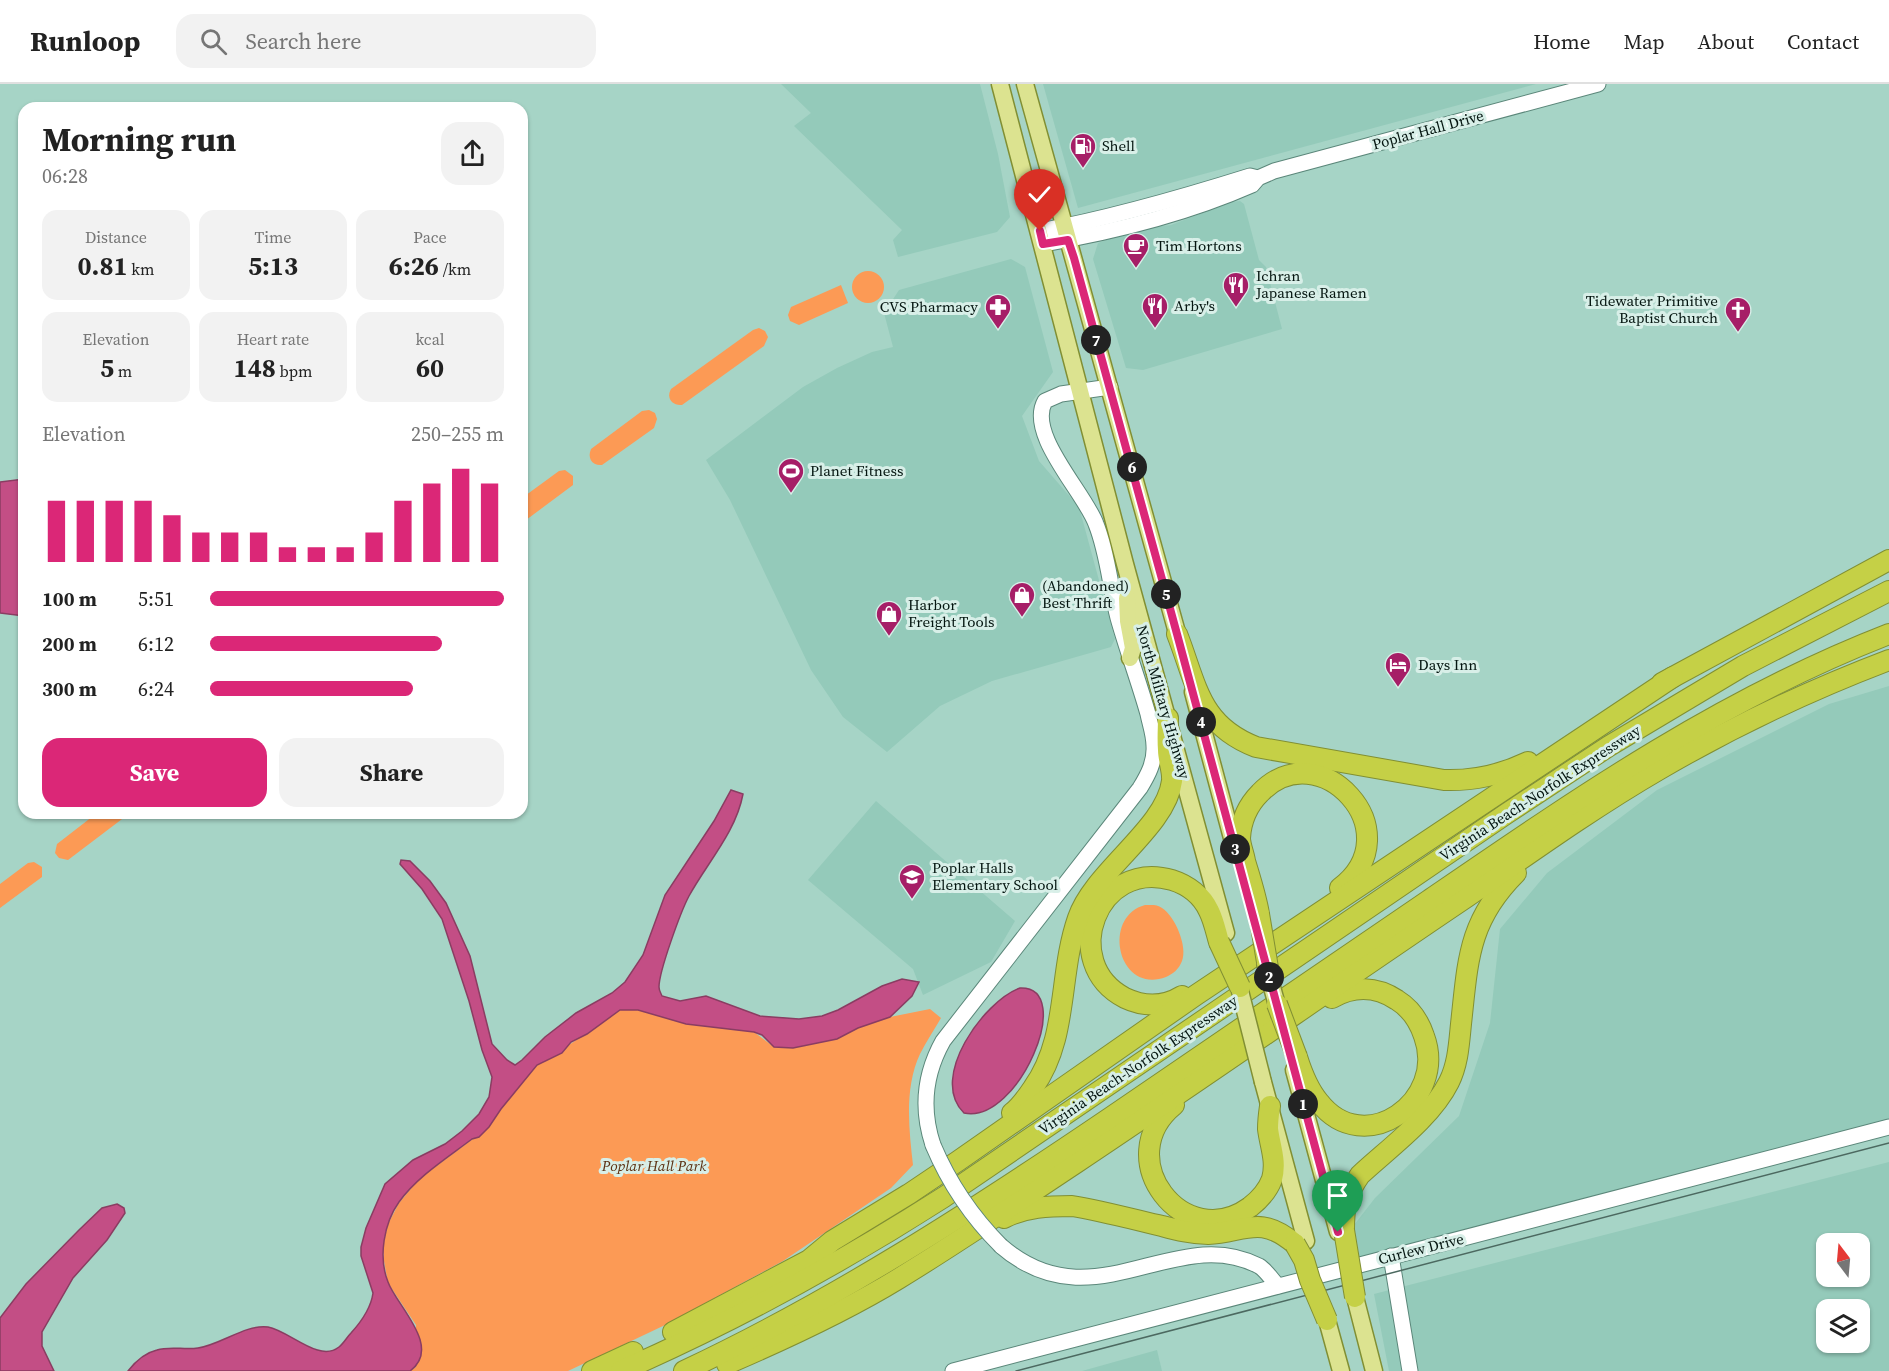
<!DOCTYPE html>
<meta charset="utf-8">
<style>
:root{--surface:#fff;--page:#f2f2f2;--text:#222;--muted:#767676;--line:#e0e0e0;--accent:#db2777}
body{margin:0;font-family:"Source Serif 4",serif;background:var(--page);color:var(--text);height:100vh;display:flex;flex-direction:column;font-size:22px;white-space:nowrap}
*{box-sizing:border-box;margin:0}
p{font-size:20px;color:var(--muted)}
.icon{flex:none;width:33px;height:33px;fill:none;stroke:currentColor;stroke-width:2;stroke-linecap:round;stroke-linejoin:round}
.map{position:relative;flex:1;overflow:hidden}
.side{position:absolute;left:18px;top:18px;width:510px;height:717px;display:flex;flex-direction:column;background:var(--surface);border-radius:18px;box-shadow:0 2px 4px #0004}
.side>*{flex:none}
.needle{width:39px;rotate:344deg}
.buttons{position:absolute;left:1816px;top:1149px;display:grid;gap:12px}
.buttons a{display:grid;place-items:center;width:54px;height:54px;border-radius:12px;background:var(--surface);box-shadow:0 2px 4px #0004;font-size:30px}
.pin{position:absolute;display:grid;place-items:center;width:51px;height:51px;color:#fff;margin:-62px -26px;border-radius:50% 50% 50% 0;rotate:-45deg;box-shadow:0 0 6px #0007}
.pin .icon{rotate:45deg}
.km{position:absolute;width:30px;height:30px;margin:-15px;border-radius:50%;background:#222;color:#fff;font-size:16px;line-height:30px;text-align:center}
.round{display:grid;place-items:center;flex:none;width:63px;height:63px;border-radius:18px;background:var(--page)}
.head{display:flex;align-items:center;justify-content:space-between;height:102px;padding:0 24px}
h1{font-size:33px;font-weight:700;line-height:45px}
.metrics{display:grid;grid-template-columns:repeat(3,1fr);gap:9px;height:102px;padding:6px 24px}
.metrics div{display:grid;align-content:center;border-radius:15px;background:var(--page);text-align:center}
.metrics b{font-size:26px;font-weight:700}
.metrics small{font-size:16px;font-weight:400}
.metrics p{font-size:16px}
.chart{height:168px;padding:12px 24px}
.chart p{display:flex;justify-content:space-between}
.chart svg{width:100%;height:108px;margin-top:6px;stroke:var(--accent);stroke-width:6}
.button{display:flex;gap:12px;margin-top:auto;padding:12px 24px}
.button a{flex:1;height:69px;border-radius:18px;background:var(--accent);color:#fff;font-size:24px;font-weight:700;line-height:69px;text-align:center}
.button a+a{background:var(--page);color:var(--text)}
ul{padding:0 24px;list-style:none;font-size:20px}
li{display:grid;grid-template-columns:96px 72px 1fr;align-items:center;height:45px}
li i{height:15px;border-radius:8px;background:var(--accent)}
header{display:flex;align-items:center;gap:36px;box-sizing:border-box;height:84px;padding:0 30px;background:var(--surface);border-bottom:2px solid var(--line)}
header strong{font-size:28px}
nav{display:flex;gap:33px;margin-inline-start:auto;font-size:21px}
.search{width:420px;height:54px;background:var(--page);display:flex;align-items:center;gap:15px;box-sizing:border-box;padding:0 21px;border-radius:18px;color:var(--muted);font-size:22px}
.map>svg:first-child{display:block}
.built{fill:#94caba;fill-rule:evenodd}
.green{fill:#fc9a55}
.water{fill:#c34e85;stroke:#8a3d62;stroke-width:1.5}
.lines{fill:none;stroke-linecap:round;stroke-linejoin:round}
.secondary-casing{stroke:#5b877a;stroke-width:17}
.primary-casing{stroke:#818f33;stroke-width:19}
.highway-casing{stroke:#818f33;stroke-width:22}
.secondary{stroke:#fff;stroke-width:15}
.primary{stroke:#dce390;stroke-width:16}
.highway{stroke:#c5d046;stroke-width:20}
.tram{stroke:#4c6960;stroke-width:1.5}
.secondary-bridge-casing{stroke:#5b877a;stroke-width:17;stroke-linecap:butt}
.primary-bridge-casing{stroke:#818f33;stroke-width:19;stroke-linecap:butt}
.highway-bridge-casing{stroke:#818f33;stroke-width:22;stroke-linecap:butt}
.secondary-bridge{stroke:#fff;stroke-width:15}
.primary-bridge{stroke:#dce390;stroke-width:16}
.highway-bridge{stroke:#c5d046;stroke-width:20}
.route-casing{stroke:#fff;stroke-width:12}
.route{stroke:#db2777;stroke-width:8}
.labels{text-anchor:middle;stroke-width:6;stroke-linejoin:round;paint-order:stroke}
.street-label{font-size:15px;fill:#041510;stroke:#d8efe8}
.poi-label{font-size:15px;fill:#041510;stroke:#d8efe8;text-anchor:start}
.park-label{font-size:15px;font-style:italic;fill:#5c3112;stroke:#d8efe8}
</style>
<header>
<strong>Runloop</strong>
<div class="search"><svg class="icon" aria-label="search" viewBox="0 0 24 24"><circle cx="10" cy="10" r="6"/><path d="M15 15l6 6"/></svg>Search here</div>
<nav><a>Home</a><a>Map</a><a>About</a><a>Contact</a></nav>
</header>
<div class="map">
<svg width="1889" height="1287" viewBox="0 0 1889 1287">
<rect width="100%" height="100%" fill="#a6d4c6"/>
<g class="built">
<path d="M781 0H980L998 70 1010 133 997 148 898 173 893 156 902 146 794 42 811 29Z"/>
<path d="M1043 0H1536L1078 124Z"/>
<path d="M1240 117 1244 120 1259 176 1266 183 1282 245 1143 286 1126 284 1093 175 1098 159 1137 145 1171 141 1231 118Z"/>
<path d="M1011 175 1025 183 1053 288 1022 332 1039 377 1079 423 1115 555 1111 563 992 597 940 622 887 668 843 633 811 586 730 416 706 376 803 303 837 284 872 268 893 263 884 229 899 206Z"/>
<path d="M1889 602V1035L1355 1174 1354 1141 1375 1114 1459 1032 1490 939 1500 845 1547 789 1657 706 1829 620Z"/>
<path d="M876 717 1015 837 991 878 923 911 913 885 808 796Z"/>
<path d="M1889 1078V1287H1389L1374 1210ZM1827 1160H1860V1192H1827ZM1827 1226H1860V1258H1827Z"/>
<path d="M1157 1266 1162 1287H1082Z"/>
</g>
<g class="green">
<circle cx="868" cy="203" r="16"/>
<path d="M841 201 848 219 799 241 790 237 788 231 791 223Z"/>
<path d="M759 244 765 247 768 253 764 262 682 321C672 322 666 314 671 305L753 246Z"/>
<path d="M649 326 655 329 657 335 654 344 602 381C592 382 587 374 591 365L642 327Z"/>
<path d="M565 386 573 392V401L522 439V414L559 387Z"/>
<path d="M97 729H130L68 776 59 774 55 769 57 760Z"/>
<path d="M34 778 42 783V793L0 824V800L28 779Z"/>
<path d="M1145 821C1151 821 1157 820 1162 824 1175 832 1188 863 1182 877 1179 885 1173 890 1166 893 1118 911 1101 833 1145 821Z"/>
<path d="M930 925 941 934C934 946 926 958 920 970 904 1004 909 1046 913 1081L891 1104 783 1177 663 1242 568 1287H410L416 1283V1241L388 1199 384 1177 383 1160 388 1140 399 1119 419 1095 489 1043 501 1025 537 981 562 969 569 961 620 926H638L686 940 754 948 774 963 793 964 837 955 858 944 890 933Z"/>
</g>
<g class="water">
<path d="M24 395V532L0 529V398Z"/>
<path d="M731 706 743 710C736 748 707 779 689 812 681 827 659 887 659 903 659 907 661 909 662 912L680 917 706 912 760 932 799 935 822 932 838 926 882 902 902 895 919 898 912 912 890 933 858 944 837 955 793 964 774 963 762 951 754 948 686 940 638 926H620L587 950 571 958 562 969 537 981 501 1025 489 1043 479 1053 472 1055C447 1074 418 1092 399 1118 384 1139 378 1173 388 1198 396 1221 443 1263 410 1287H128C135 1278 144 1269 157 1266 169 1262 185 1266 198 1264 220 1261 246 1240 268 1243 290 1247 319 1279 339 1263 344 1259 347 1253 351 1249 361 1238 371 1224 373 1209L361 1172V1163L366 1144 385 1100 413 1076 445 1060 462 1047 479 1030 489 1013 492 993 482 966 469 917 442 835 422 805 400 780 401 776 410 777 430 797 446 819 470 872 492 960 507 976 515 981 522 976 545 953 576 929 612 909 625 898 643 871 665 811 714 737Z"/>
<path d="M1020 904C1077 902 1018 1041 964 1029 928 994 984 917 1020 904Z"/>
<path d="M117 1120 124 1124 125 1129 107 1156 73 1194 42 1248V1262L54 1287H0V1234L26 1200 79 1146 102 1124Z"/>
</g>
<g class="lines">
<g class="secondary-casing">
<g id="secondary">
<path d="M1040 147C1111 134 1180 114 1250 92L1258 94"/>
<path d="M1043 160C1114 148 1186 130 1252 101L1258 94 1274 87 1598 0"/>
<path d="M933 1061C921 1025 924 991 943 957L1140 704C1148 691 1155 678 1154 662 1154 651 1150 640 1148 630 1139 598 1127 566 1118 534 1110 503 1108 470 1096 440 1085 409 1026 350 1045 317L1061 310 1110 303"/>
<path d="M1001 1162C1093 1242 1175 1138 1259 1182 1266 1186 1272 1196 1278 1202"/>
<path d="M1391 1172 1410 1287"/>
<path d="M953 1287 1889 1043"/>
</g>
</g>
<g class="primary-casing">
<g id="primary">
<path d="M1000 0 1125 480 1226 849"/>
<path d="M1025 0 1181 563"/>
<path d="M1127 514 1128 537 1133 564 1130 574"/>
<path d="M1193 608 1236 769"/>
<path d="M1294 986 1338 1148"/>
<path d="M1263 998 1306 1157"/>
<path d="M1355 1213 1374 1287"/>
<path d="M1327 1236 1341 1287"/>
</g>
</g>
<g class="highway-casing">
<g id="highway">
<path d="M1177 550C1197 601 1199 641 1256 663L1444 696C1474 697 1501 691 1528 678"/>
<path d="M1662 599 1889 476"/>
<path d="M1259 830C1256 812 1250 794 1245 777 1244 770 1240 761 1240 754 1241 737 1248 721 1260 709 1319 647 1414 748 1340 804"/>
<path d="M1182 912C1164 923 1144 923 1125 914 1058 879 1097 774 1172 796 1188 801 1202 812 1209 827 1214 837 1216 848 1219 858"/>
<path d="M1297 973C1302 989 1308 1005 1319 1018 1364 1076 1448 1017 1424 952 1419 937 1410 924 1397 916 1376 902 1353 902 1332 914"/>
<path d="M1174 1021C1109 1074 1184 1171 1250 1123 1259 1116 1268 1106 1272 1095 1277 1077 1270 1062 1268 1045 1268 1037 1269 1029 1270 1022"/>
<path d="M1012 1029C1021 1022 1027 1013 1033 1004 1069 954 1058 891 1078 834 1094 787 1166 744 1172 697 1173 687 1168 676 1168 666 1167 655 1168 644 1168 634"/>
<path d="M1004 1134C1025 1123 1049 1122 1072 1122 1102 1127 1132 1135 1162 1142 1177 1146 1192 1150 1208 1150 1245 1148 1260 1130 1295 1160"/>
<path d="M1344 1146C1344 1122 1346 1111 1360 1091 1389 1064 1431 1034 1449 998 1458 980 1459 960 1461 940 1468 876 1468 837 1516 789"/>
<path d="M673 1248 809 1176 832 1157 909 1110 958 1077 1196 911 1673 593"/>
<path d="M727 1280C785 1255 844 1228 898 1195 959 1158 1017 1118 1076 1079 1205 993 1332 904 1461 817 1526 772 1591 725 1660 685 1734 642 1810 606 1889 576"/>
<path d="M592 1287 633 1268"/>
<path d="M621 1287C733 1238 841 1179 944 1113L1506 730 1609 662 1743 582 1889 507"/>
<path d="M684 1287C835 1216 974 1126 1111 1033 1217 961 1323 889 1429 816 1578 714 1719 616 1889 550"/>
</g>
</g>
<use href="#secondary" class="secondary"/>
<use href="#primary" class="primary"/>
<use href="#highway" class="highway"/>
<path class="tram" d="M1016 1287 1889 1059"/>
<g class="secondary-bridge-casing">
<path id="secondary-bridge" d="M933 1061C949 1099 972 1133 1001 1162"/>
</g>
<g class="primary-bridge-casing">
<g id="primary-bridge">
<path d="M1265 878 1280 932"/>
<path d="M1236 891 1263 998"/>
</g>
</g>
<g class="highway-bridge-casing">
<g id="highway-bridge">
<path d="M1259 830 1269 890"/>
<path d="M1219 858 1240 903"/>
<path d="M1277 920 1297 973"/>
<path d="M1344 1146 1355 1213"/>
<path d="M1295 1160 1304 1176 1310 1196 1327 1236"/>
</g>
</g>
<use href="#secondary-bridge" class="secondary-bridge"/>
<use href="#primary-bridge" class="primary-bridge"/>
<use href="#highway-bridge" class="highway-bridge"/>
</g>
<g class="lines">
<g class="route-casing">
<path id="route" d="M1040 147 1043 160 1068 156 1074 174 1177 550 1338 1148"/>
</g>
<use href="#route" class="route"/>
</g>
<defs>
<g id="fuel-pin" transform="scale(1.35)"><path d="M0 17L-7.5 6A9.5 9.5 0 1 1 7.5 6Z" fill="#a61e67" stroke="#d8efe8"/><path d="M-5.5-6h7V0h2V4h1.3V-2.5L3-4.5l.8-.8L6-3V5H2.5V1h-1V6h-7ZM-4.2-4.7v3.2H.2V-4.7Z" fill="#fff"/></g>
<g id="cafe-pin" transform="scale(1.35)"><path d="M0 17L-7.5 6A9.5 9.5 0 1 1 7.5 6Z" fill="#a61e67" stroke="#d8efe8"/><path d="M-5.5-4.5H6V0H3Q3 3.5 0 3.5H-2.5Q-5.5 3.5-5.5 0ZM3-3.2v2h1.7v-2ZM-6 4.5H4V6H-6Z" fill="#fff"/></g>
<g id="restaurant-pin" transform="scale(1.35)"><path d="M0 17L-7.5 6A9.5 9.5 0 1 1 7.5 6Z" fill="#a61e67" stroke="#d8efe8"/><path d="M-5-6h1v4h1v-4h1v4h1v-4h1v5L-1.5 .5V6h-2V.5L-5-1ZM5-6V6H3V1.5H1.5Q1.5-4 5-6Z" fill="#fff"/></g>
<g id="pharmacy-pin" transform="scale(1.35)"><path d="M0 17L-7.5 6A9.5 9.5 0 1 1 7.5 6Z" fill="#a61e67" stroke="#d8efe8"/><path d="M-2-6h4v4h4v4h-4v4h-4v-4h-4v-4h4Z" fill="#fff"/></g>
<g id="church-pin" transform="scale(1.35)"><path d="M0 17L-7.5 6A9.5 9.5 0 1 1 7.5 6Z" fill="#a61e67" stroke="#d8efe8"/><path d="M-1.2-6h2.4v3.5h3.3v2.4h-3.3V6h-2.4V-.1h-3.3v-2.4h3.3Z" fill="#fff"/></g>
<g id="stadium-pin" transform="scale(1.35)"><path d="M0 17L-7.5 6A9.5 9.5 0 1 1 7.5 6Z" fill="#a61e67" stroke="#d8efe8"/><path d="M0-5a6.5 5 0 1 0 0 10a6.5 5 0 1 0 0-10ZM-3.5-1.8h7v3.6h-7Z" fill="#fff"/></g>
<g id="shop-pin" transform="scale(1.35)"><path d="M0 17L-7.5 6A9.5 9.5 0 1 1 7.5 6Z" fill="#a61e67" stroke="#d8efe8"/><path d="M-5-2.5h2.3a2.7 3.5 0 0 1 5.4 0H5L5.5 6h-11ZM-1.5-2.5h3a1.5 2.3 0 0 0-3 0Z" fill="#fff"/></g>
<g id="hotel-pin" transform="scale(1.35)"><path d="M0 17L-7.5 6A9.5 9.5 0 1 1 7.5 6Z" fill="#a61e67" stroke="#d8efe8"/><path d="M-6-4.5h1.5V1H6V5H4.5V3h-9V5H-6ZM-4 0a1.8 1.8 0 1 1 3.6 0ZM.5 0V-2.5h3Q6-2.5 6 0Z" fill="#fff"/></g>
<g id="school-pin" transform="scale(1.35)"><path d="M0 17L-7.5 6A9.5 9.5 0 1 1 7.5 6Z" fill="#a61e67" stroke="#d8efe8"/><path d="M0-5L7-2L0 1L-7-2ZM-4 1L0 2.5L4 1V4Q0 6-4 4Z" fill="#fff"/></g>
</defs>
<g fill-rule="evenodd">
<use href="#fuel-pin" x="1083" y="62"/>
<use href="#cafe-pin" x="1136" y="162"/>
<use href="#restaurant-pin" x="1236" y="201"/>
<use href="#restaurant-pin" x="1155" y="222"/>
<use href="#pharmacy-pin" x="998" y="223"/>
<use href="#church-pin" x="1738" y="226"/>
<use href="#stadium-pin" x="791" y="387"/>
<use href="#shop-pin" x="1022" y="511"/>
<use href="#shop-pin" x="889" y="530"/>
<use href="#hotel-pin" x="1398" y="581"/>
<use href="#school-pin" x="912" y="793"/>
</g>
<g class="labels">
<g class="street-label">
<text transform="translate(1428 46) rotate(-15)" y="5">Poplar Hall Drive</text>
<text transform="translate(1163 618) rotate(74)" y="5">North Military Highway</text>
<text transform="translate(1540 709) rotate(-33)" y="5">Virginia Beach-Norfolk Expressway</text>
<text transform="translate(1138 981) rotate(-34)" y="5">Virginia Beach-Norfolk Expressway</text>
<text transform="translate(1421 1165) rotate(-14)" y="5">Curlew Drive</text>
</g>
<g class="poi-label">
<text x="1102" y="67">Shell</text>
<text x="1156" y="167">Tim Hortons</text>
<text x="1256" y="197">Ichran<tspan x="1256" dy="17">Japanese Ramen</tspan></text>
<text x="1718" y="222" text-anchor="end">Tidewater Primitive<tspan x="1718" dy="17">Baptist Church</tspan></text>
<text x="1174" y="227">Arby's</text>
<text x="978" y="228" text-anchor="end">CVS Pharmacy</text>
<text x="810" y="392">Planet Fitness</text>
<text x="1042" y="507">(Abandoned)<tspan x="1042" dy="17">Best Thrift</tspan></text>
<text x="908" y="526">Harbor<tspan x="908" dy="17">Freight Tools</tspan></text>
<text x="1418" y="586">Days Inn</text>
<text x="932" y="789">Poplar Halls<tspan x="932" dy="17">Elementary School</tspan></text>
</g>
<g class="park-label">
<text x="654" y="1087">Poplar Hall Park</text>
</g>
</g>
</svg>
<div class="buttons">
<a><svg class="needle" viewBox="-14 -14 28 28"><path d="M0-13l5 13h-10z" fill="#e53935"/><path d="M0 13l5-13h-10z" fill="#767676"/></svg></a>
<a><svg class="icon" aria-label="layers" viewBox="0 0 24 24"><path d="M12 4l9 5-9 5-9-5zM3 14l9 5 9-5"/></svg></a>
</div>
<div class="pin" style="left:1338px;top:1148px;background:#1e9e55"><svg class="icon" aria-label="arrive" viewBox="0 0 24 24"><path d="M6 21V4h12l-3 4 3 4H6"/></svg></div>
<div class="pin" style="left:1040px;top:147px;background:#d93025"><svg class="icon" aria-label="check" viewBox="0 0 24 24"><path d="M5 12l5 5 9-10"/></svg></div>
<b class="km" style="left:1303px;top:1020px">1</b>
<b class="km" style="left:1269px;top:893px">2</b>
<b class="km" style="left:1235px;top:765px">3</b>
<b class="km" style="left:1201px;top:638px">4</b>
<b class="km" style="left:1166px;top:510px">5</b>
<b class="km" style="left:1132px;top:383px">6</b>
<b class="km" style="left:1096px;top:256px">7</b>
<section class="side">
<div class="head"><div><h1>Morning run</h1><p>06:28</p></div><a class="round"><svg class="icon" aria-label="share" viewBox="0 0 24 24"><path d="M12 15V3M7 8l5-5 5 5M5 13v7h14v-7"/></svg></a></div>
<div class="metrics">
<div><p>Distance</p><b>0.81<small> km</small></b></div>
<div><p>Time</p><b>5:13</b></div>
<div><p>Pace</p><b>6:26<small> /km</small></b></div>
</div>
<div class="metrics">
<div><p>Elevation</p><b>5<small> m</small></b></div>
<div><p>Heart rate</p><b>148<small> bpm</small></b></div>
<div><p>kcal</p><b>60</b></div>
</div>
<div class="chart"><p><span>Elevation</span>250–255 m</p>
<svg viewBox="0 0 160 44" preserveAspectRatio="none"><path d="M5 44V19M15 44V19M25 44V19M35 44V19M45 44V25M55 44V32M65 44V32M75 44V32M85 44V38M95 44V38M105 44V38M115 44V32M125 44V19M135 44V12M145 44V6M155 44V12"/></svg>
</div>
<ul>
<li><b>100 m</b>5:51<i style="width:100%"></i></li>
<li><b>200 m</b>6:12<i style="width:79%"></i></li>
<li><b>300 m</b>6:24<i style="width:69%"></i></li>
</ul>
<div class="button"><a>Save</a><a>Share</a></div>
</section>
</div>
